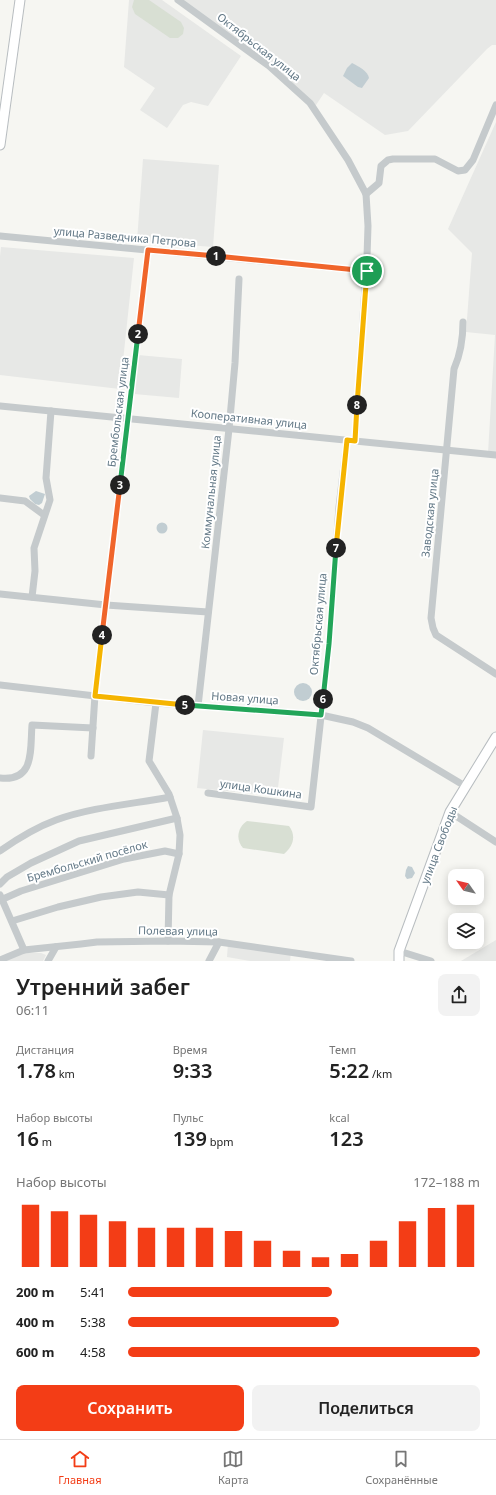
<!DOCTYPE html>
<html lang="ru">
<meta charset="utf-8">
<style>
:root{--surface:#fff;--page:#f2f2f2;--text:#222;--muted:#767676;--line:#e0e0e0;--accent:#f33d16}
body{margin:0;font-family:"Noto Sans",sans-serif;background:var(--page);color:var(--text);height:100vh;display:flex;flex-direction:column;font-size:15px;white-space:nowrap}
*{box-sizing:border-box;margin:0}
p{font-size:13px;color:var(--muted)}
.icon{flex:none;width:22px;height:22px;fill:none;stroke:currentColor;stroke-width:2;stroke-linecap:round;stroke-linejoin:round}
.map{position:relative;height:961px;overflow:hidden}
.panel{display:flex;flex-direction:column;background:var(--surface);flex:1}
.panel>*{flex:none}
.needle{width:26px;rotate:304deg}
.tools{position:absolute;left:448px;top:869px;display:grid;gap:8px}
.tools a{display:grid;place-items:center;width:36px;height:36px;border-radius:8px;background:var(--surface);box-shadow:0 2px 10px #0003;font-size:20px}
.pin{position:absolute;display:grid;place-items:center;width:34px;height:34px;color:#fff;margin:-17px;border:2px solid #fff;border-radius:50%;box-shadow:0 1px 4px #0007}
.km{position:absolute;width:20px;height:20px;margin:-10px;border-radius:50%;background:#222;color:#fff;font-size:11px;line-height:20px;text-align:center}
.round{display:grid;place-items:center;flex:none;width:42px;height:42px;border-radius:8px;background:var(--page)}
.headline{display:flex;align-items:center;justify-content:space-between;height:68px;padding:0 16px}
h1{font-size:22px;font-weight:600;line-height:30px}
.stats{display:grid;grid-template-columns:repeat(3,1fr);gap:6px;height:68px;padding:4px 16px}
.stats div{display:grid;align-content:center}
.stats b{font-size:20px;font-weight:600}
.stats small{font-size:11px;font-weight:400}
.stats p{font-size:11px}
.chart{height:112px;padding:8px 16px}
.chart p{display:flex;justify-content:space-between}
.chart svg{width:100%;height:72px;margin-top:4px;stroke:var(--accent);stroke-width:6}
.action{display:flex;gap:8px;margin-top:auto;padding:8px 16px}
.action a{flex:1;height:46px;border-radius:8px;background:var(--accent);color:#fff;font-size:16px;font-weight:600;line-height:46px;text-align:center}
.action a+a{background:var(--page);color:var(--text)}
ul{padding:0 16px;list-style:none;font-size:13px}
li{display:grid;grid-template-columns:64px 48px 1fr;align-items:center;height:30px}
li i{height:10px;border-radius:5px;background:var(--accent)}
.tabs{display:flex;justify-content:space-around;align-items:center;height:56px;border-top:1px solid var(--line);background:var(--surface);font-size:11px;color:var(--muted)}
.tabs a{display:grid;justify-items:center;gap:2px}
.tabs .current{color:var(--accent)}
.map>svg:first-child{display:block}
.built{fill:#e7e8e6}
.green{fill:#d8dfd3}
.water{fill:#c1cdd2}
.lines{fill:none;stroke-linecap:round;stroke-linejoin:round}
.major-casing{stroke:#b8bdc0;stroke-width:11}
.minor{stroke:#c5cacc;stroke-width:7}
.major{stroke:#fff;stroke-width:9}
.split-1-casing{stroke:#fff;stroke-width:8}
.split-2-casing{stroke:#fff;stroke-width:8}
.split-3-casing{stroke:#fff;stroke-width:8}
.split-4-casing{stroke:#fff;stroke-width:8}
.split-5-casing{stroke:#fff;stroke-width:8}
.split-6-casing{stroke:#fff;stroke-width:8}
.split-7-casing{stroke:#fff;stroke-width:8}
.split-8-casing{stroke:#fff;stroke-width:8}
.split-9-casing{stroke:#fff;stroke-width:8}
.split-1{stroke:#f0652b;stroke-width:5}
.split-2{stroke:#f0652b;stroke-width:5}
.split-3{stroke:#22a559;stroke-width:5}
.split-4{stroke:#f0652b;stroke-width:5}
.split-5{stroke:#f5b400;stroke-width:5}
.split-6{stroke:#22a559;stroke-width:5}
.split-7{stroke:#22a559;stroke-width:5}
.split-8{stroke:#f5b400;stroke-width:5}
.split-9{stroke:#f5b400;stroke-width:5}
.labels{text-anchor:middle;stroke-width:4;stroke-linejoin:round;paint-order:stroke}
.street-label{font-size:11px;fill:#627886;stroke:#fff}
</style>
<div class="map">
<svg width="496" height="961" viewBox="0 0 496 961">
<rect width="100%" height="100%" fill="#f6f6f2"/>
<g class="built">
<path d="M129 0H162L241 56 208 106 191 102 183 105 167 128 140 110 155 88 124 67Z"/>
<path d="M178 0H496V45H492L487 49 408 131 385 135 324 93 314 108 269 66Z"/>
<path d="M496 122V454L488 453 495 335 466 332 472 253 448 229Z"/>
<path d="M143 159 219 165 213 247 137 241Z"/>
<path d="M1 247 134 258 120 389 0 375V256Z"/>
<path d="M138 355 182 359 179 398 134 394Z"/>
<path d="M203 730 284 738 277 796 197 788Z"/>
<path d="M496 940V961H461Z"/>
<path d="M228 943 291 952 290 961H250L227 957Z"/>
<path d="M25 953H41L46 955 43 961H5Z"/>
</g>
<g class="green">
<path d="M134 0H149L181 22 184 28 183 34 178 38H170L135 14 132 7Z"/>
<path d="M247 821 289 826C296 835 294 846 284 854L243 848C235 839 238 827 247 821Z"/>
</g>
<g class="water">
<path d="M352 63C358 66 368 71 369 78L362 88 358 87 343 76 347 68Z"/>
<path d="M36 491 45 494 42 503 39 505 35 504 30 499 29 496Z"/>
<circle cx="162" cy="528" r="5.5"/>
<circle cx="303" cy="692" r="9"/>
<path d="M408 866 412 867 415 873 412 878 407 879 405 876 406 870Z"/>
</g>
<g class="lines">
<g class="major-casing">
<g id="major">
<path d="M0 145 20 0"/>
<path d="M399 961V951L450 812 496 737"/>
</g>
</g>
<g class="minor">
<path d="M178 0 269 66 310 103 348 160 366 194 368 226 367 257 355 441"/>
<path d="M366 194 379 183 381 166 388 160 393 159H435L458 171 465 170 473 160 496 105"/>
<path d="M0 236 367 271"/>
<path d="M463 322C463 339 461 353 454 369L431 618 433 628 436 635 496 674"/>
<path d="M0 406 496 455"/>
<path d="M0 498 25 501 44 515"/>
<path d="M0 594 106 605 208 612"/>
<path d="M32 597 35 571 34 548 50 500 46 478 51 411"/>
<path d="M0 685 156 703 321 715 353 722 368 728 465 786"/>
<path d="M156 703 149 761 169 794 177 818 180 835 179 854 169 895 168 941"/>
<path d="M198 706 229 429 235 363 239 279"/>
<path d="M91 756 95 695 148 250"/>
<path d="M0 778C35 782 30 750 32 725L93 728"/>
<path d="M208 793 311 807 329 644 339 507 347 440"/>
<path d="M450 812 496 842"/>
<path d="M0 851C17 839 37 827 56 820 92 807 133 804 170 797"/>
<path d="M0 884 7 877 31 863 79 841 177 818"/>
<path d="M0 895 24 950"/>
<path d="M3 899 21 891 124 859 165 851 179 854"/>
<path d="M12 921 58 907 101 897 138 892 169 895"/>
<path d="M399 951 431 961"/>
<path d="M0 960 24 950 81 944 97 942 168 941 219 942 351 961"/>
<path d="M48 961 56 947"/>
<path d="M209 961 219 942"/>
</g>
<use href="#major" class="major"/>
</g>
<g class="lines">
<g class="split-1-casing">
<path id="split-1" d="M216 256 367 271"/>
</g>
<g class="split-2-casing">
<path id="split-2" d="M138 334 148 250 216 256"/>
</g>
<g class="split-3-casing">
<path id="split-3" d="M120 485 138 334"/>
</g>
<g class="split-4-casing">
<path id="split-4" d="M102 635 120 485"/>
</g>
<g class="split-5-casing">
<path id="split-5" d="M102 635 95 696 185 705"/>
</g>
<g class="split-6-casing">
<path id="split-6" d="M185 705 321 715 323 699"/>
</g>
<g class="split-7-casing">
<path id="split-7" d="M323 699 329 644 336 548"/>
</g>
<g class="split-8-casing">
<path id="split-8" d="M336 548 347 440 355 441 357 405"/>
</g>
<g class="split-9-casing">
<path id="split-9" d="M357 405 367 271"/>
</g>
<use href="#split-1" class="split-1"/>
<use href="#split-2" class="split-2"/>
<use href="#split-3" class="split-3"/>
<use href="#split-4" class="split-4"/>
<use href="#split-5" class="split-5"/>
<use href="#split-6" class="split-6"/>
<use href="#split-7" class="split-7"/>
<use href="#split-8" class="split-8"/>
<use href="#split-9" class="split-9"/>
</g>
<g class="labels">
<g class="street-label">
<text transform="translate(259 47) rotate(38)" y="4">Октябрьская улица</text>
<text transform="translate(125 237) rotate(5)" y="4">улица Разведчика Петрова</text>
<text transform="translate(118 412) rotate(-83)" y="4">Брембольская улица</text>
<text transform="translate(249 419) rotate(6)" y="4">Кооперативная улица</text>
<text transform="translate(211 492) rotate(-84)" y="4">Коммунальная улица</text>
<text transform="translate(430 513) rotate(-84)" y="4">Заводская улица</text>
<text transform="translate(318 624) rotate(-85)" y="4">Октябрьская улица</text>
<text transform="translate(245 698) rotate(4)" y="4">Новая улица</text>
<text transform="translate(261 789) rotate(8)" y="4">улица Кошкина</text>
<text transform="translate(439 845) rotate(-69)" y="4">улица Свободы</text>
<text transform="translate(87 861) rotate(-16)" y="4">Брембольский посёлок</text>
<text transform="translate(178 931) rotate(1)" y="4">Полевая улица</text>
</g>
</g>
</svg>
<div class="tools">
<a><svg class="needle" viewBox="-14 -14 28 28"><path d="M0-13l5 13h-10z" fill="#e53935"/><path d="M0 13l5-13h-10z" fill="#767676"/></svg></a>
<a><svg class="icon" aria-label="layers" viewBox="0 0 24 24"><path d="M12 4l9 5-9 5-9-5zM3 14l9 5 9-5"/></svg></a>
</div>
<div class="pin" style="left:367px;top:271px;background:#1e9e55"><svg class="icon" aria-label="arrive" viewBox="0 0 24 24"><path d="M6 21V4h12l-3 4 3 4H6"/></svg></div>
<b class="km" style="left:216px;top:256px">1</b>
<b class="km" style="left:138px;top:334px">2</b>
<b class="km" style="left:120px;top:485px">3</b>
<b class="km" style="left:102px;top:635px">4</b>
<b class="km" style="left:185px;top:705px">5</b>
<b class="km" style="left:323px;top:699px">6</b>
<b class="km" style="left:336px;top:548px">7</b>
<b class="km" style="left:357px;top:405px">8</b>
</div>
<section class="panel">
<div class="headline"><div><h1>Утренний забег</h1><p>06:11</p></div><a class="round"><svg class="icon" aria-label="share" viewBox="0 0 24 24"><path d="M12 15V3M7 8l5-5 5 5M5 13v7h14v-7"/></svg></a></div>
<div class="stats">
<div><p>Дистанция</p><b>1.78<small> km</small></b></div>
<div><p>Время</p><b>9:33</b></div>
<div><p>Темп</p><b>5:22<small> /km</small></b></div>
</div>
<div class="stats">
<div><p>Набор высоты</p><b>16<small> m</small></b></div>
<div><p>Пульс</p><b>139<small> bpm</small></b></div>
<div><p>kcal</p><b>123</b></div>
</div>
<div class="chart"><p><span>Набор высоты</span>172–188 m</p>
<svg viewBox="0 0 160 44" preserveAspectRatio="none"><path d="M5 44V6M15 44V10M25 44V12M35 44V16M45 44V20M55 44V20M65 44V20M75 44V22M85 44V28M95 44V34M105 44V38M115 44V36M125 44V28M135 44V16M145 44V8M155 44V6"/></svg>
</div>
<ul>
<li><b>200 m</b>5:41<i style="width:58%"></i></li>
<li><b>400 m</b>5:38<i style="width:60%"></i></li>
<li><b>600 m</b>4:58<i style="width:100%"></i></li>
</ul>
<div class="action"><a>Сохранить</a><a>Поделиться</a></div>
</section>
<nav class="tabs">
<a class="current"><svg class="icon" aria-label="home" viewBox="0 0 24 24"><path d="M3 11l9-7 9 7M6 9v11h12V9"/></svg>Главная</a>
<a><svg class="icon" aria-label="map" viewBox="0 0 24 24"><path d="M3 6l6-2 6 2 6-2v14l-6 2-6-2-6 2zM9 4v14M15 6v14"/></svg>Карта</a>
<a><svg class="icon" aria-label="saved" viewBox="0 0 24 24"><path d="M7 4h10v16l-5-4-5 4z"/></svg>Сохранённые</a>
</nav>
